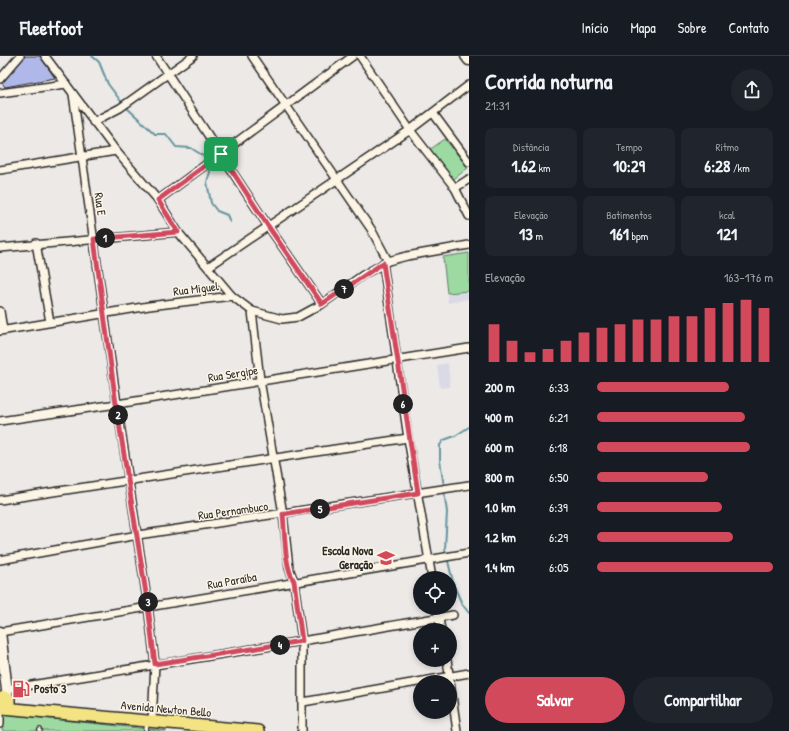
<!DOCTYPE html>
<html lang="pt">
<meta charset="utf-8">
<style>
:root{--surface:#171b24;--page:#20242c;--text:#f1f3f6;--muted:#9ea1a6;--line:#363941;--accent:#d1495b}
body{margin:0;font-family:"Patrick Hand",sans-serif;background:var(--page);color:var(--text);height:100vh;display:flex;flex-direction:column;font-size:15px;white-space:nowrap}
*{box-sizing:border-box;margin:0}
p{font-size:13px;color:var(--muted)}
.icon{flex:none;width:22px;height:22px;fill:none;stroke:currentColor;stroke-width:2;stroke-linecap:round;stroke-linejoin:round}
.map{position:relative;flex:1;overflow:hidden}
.side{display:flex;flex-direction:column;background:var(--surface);width:320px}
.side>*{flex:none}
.buttons{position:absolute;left:413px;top:515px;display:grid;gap:8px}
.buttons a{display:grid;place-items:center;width:44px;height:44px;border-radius:50%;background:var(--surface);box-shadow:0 2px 6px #0003;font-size:20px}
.pin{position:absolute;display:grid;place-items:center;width:34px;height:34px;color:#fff;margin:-17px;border-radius:8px;box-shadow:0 2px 6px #0006}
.km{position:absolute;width:20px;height:20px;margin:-10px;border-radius:50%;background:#222;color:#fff;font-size:11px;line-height:20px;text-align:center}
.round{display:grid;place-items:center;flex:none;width:42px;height:42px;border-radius:21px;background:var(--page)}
.head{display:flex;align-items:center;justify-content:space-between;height:68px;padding:0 16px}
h1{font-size:22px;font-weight:700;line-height:30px}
.figures{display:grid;grid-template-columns:repeat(3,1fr);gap:6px;height:68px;padding:4px 16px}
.figures div{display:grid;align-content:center;border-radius:8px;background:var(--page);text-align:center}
.figures b{font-size:17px;font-weight:700}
.figures small{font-size:11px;font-weight:400}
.figures p{font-size:11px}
.chart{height:112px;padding:8px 16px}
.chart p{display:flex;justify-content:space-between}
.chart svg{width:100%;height:72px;margin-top:4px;stroke:var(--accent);stroke-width:6}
.button{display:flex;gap:8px;margin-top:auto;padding:8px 16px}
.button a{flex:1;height:46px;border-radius:24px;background:var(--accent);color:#fff;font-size:16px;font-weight:700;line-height:46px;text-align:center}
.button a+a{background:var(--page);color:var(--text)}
ul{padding:0 16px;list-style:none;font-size:13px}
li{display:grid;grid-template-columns:64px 48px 1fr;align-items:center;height:30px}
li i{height:10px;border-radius:5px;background:var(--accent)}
header{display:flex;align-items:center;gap:24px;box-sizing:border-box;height:56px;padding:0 20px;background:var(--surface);border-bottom:1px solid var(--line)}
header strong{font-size:19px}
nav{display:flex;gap:22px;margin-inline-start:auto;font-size:14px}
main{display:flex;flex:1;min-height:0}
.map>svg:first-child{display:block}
.built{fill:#dadae7}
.green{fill:#9cdaa2;stroke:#648266}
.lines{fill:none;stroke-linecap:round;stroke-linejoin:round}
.stream{stroke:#66959f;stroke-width:2}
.building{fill:#afb8e9;stroke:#2b2b2b}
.lane-casing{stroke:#2b2b2b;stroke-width:6}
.street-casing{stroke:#2b2b2b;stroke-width:10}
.secondary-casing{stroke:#2b2b2b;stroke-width:13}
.primary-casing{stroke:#2b2b2b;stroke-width:14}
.lane{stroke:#fcf5e5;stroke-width:3.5}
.street{stroke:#fcf5e5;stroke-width:7}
.secondary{stroke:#fcf5e5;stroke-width:10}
.primary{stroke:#f4e382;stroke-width:11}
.route-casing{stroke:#fff;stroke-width:8}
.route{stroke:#d1495b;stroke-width:5}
.labels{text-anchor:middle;stroke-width:3;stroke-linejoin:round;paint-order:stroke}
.street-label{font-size:12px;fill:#2b2b2b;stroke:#fcf5e5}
.poi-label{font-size:12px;font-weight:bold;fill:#2b2b2b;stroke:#fcf5e5;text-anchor:end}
</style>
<header>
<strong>Fleetfoot</strong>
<nav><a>Início</a><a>Mapa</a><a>Sobre</a><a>Contato</a></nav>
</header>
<main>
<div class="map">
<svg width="469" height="675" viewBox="0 0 469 675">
<rect width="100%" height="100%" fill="#ede9e6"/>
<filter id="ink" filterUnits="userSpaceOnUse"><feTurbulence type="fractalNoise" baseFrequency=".025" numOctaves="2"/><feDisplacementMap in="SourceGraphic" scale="8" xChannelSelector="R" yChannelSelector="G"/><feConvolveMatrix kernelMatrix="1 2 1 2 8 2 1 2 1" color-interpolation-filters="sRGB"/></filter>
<g filter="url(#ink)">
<g class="built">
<path d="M469 196V243L448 247 442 200Z"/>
<path d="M448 307 450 331 440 332 437 309Z"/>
</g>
<g class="green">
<path d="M445 83 468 112 451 125 429 94Z"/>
<path d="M469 197V235L447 237 443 201Z"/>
<path d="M3 658 167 675H2Z"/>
</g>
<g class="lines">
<g class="stream">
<path d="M92 0 99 6 108 28 123 48"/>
<path d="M126 51 155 78H166L176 91 191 92 205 101 210 116 207 126 211 147 217 155 227 159 230 166"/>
<path d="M444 430 440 405V389L444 384 455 380 469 371"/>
<path d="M444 435 447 456 445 493 454 530 462 548 469 557"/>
</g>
</g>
<path class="building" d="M25 0H40L55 22 5 31 2 27Z"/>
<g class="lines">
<g class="lane-casing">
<g id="lane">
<path d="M40 675V674"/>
<path d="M146 675 147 666"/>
</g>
</g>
<g class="street-casing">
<g id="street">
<path d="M45 0 116 95 158 144 178 176 232 240 252 255 282 263 298 261 322 248 363 219 388 205 407 200 469 189"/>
<path d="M156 0 268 170 322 248"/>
<path d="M252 0 371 173 388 205"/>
<path d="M360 0 410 74 455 132 469 160"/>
<path d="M0 23 20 0"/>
<path d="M0 37 66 28"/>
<path d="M73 38 117 348 148 550 155 608 152 665"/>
<path d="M433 57 469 106"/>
<path d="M93 66 120 52 193 0"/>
<path d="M0 114 116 95"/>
<path d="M455 132 469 123"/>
<path d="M158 144 353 0"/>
<path d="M36 187 50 266"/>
<path d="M0 192 178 176"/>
<path d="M383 207 408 382 432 522"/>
<path d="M208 211 410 74 469 29"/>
<path d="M0 255 3 274"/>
<path d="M252 255 260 324 283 458 289 512 294 525 302 585V675"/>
<path d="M0 275 149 250 232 240"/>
<path d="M0 365 117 348 469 292"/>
<path d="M0 444 408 382"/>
<path d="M0 504 138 479 469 429"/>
<path d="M437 552 441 574"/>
<path d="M0 576 469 497"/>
<path d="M447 604 457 675"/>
<path d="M7 633 302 585 453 559"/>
<path d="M303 646 469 617"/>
<path d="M0 668V651"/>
</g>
</g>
<g class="secondary-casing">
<g id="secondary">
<path d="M466 0 469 4"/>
<path d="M0 576 8 643"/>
</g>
</g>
<g class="primary-casing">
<g id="primary">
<path d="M0 643 4 641 9 643V649L7 652"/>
<path d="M0 650 3 652 258 675"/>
</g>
</g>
<use href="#lane" class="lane"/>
<use href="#street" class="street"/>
<use href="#secondary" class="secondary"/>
<use href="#primary" class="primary"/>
</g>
</g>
<g class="lines" filter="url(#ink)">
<g class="route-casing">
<path id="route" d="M221 98 268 170 322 248 383 207 418 437 283 458C285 477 284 510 294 525L302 585 155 608 148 550 116 348 94 183 178 176 158 144Z"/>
</g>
<use href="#route" class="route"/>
</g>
<defs>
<g id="school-bare" transform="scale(1.38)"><path d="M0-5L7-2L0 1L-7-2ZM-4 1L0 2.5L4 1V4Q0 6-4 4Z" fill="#d1495b" stroke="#fcf5e5" stroke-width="2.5" paint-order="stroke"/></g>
<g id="fuel-bare" transform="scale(1.38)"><path d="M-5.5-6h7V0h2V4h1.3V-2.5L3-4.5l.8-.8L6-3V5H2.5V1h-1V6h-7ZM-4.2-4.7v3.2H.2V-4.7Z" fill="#d1495b" stroke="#fcf5e5" stroke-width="2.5" paint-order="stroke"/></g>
</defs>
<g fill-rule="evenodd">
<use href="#school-bare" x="386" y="502"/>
<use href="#fuel-bare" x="21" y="633"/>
</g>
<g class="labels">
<g class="street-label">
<text transform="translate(100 148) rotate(82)" y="4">Rua E</text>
<text transform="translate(196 233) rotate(-7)" y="4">Rua Miguel</text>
<text transform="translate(233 318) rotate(-9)" y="4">Rua Sergipe</text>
<text transform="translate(233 455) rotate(-8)" y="4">Rua Pernambuco</text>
<text transform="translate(232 525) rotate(-10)" y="4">Rua Paraíba</text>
<text transform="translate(166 653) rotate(5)" y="4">Avenida Newton Bello</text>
</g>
<g class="poi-label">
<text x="373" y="499">Escola Nova<tspan x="373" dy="14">Geração</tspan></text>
<text x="34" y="637" text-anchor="start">Posto 3</text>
</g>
</g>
</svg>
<div class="buttons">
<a><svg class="icon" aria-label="locate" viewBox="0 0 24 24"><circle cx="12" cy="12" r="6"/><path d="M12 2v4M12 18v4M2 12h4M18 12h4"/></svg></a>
<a>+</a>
<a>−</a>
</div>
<div class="pin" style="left:221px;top:98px;background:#1e9e55"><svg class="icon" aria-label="arrive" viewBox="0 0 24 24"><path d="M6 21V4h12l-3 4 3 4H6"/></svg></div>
<b class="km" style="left:105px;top:182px">1</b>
<b class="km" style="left:118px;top:359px">2</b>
<b class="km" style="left:148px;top:546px">3</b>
<b class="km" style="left:280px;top:589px">4</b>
<b class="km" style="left:320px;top:453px">5</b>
<b class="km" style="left:403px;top:348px">6</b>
<b class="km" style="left:344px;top:233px">7</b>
</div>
<section class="side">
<div class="head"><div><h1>Corrida noturna</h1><p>21:31</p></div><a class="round"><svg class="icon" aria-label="share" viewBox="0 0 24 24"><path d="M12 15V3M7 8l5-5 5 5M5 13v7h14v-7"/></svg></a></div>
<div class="figures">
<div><p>Distância</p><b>1.62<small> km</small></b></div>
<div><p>Tempo</p><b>10:29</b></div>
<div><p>Ritmo</p><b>6:28<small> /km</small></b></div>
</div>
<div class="figures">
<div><p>Elevação</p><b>13<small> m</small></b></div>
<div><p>Batimentos</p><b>161<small> bpm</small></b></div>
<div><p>kcal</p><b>121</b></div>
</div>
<div class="chart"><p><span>Elevação</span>163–176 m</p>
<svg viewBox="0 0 160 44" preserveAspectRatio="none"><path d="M5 44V21M15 44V31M25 44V38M35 44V36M45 44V31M55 44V26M65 44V23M75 44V21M85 44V18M95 44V18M105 44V16M115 44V16M125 44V11M135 44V8M145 44V6M155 44V11"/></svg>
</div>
<ul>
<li><b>200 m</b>6:33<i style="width:75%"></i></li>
<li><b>400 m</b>6:21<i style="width:84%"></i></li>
<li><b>600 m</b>6:18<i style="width:87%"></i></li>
<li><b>800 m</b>6:50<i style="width:63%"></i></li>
<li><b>1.0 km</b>6:39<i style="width:71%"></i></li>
<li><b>1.2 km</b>6:29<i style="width:77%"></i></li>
<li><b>1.4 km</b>6:05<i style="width:100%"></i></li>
</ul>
<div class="button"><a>Salvar</a><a>Compartilhar</a></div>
</section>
</main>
